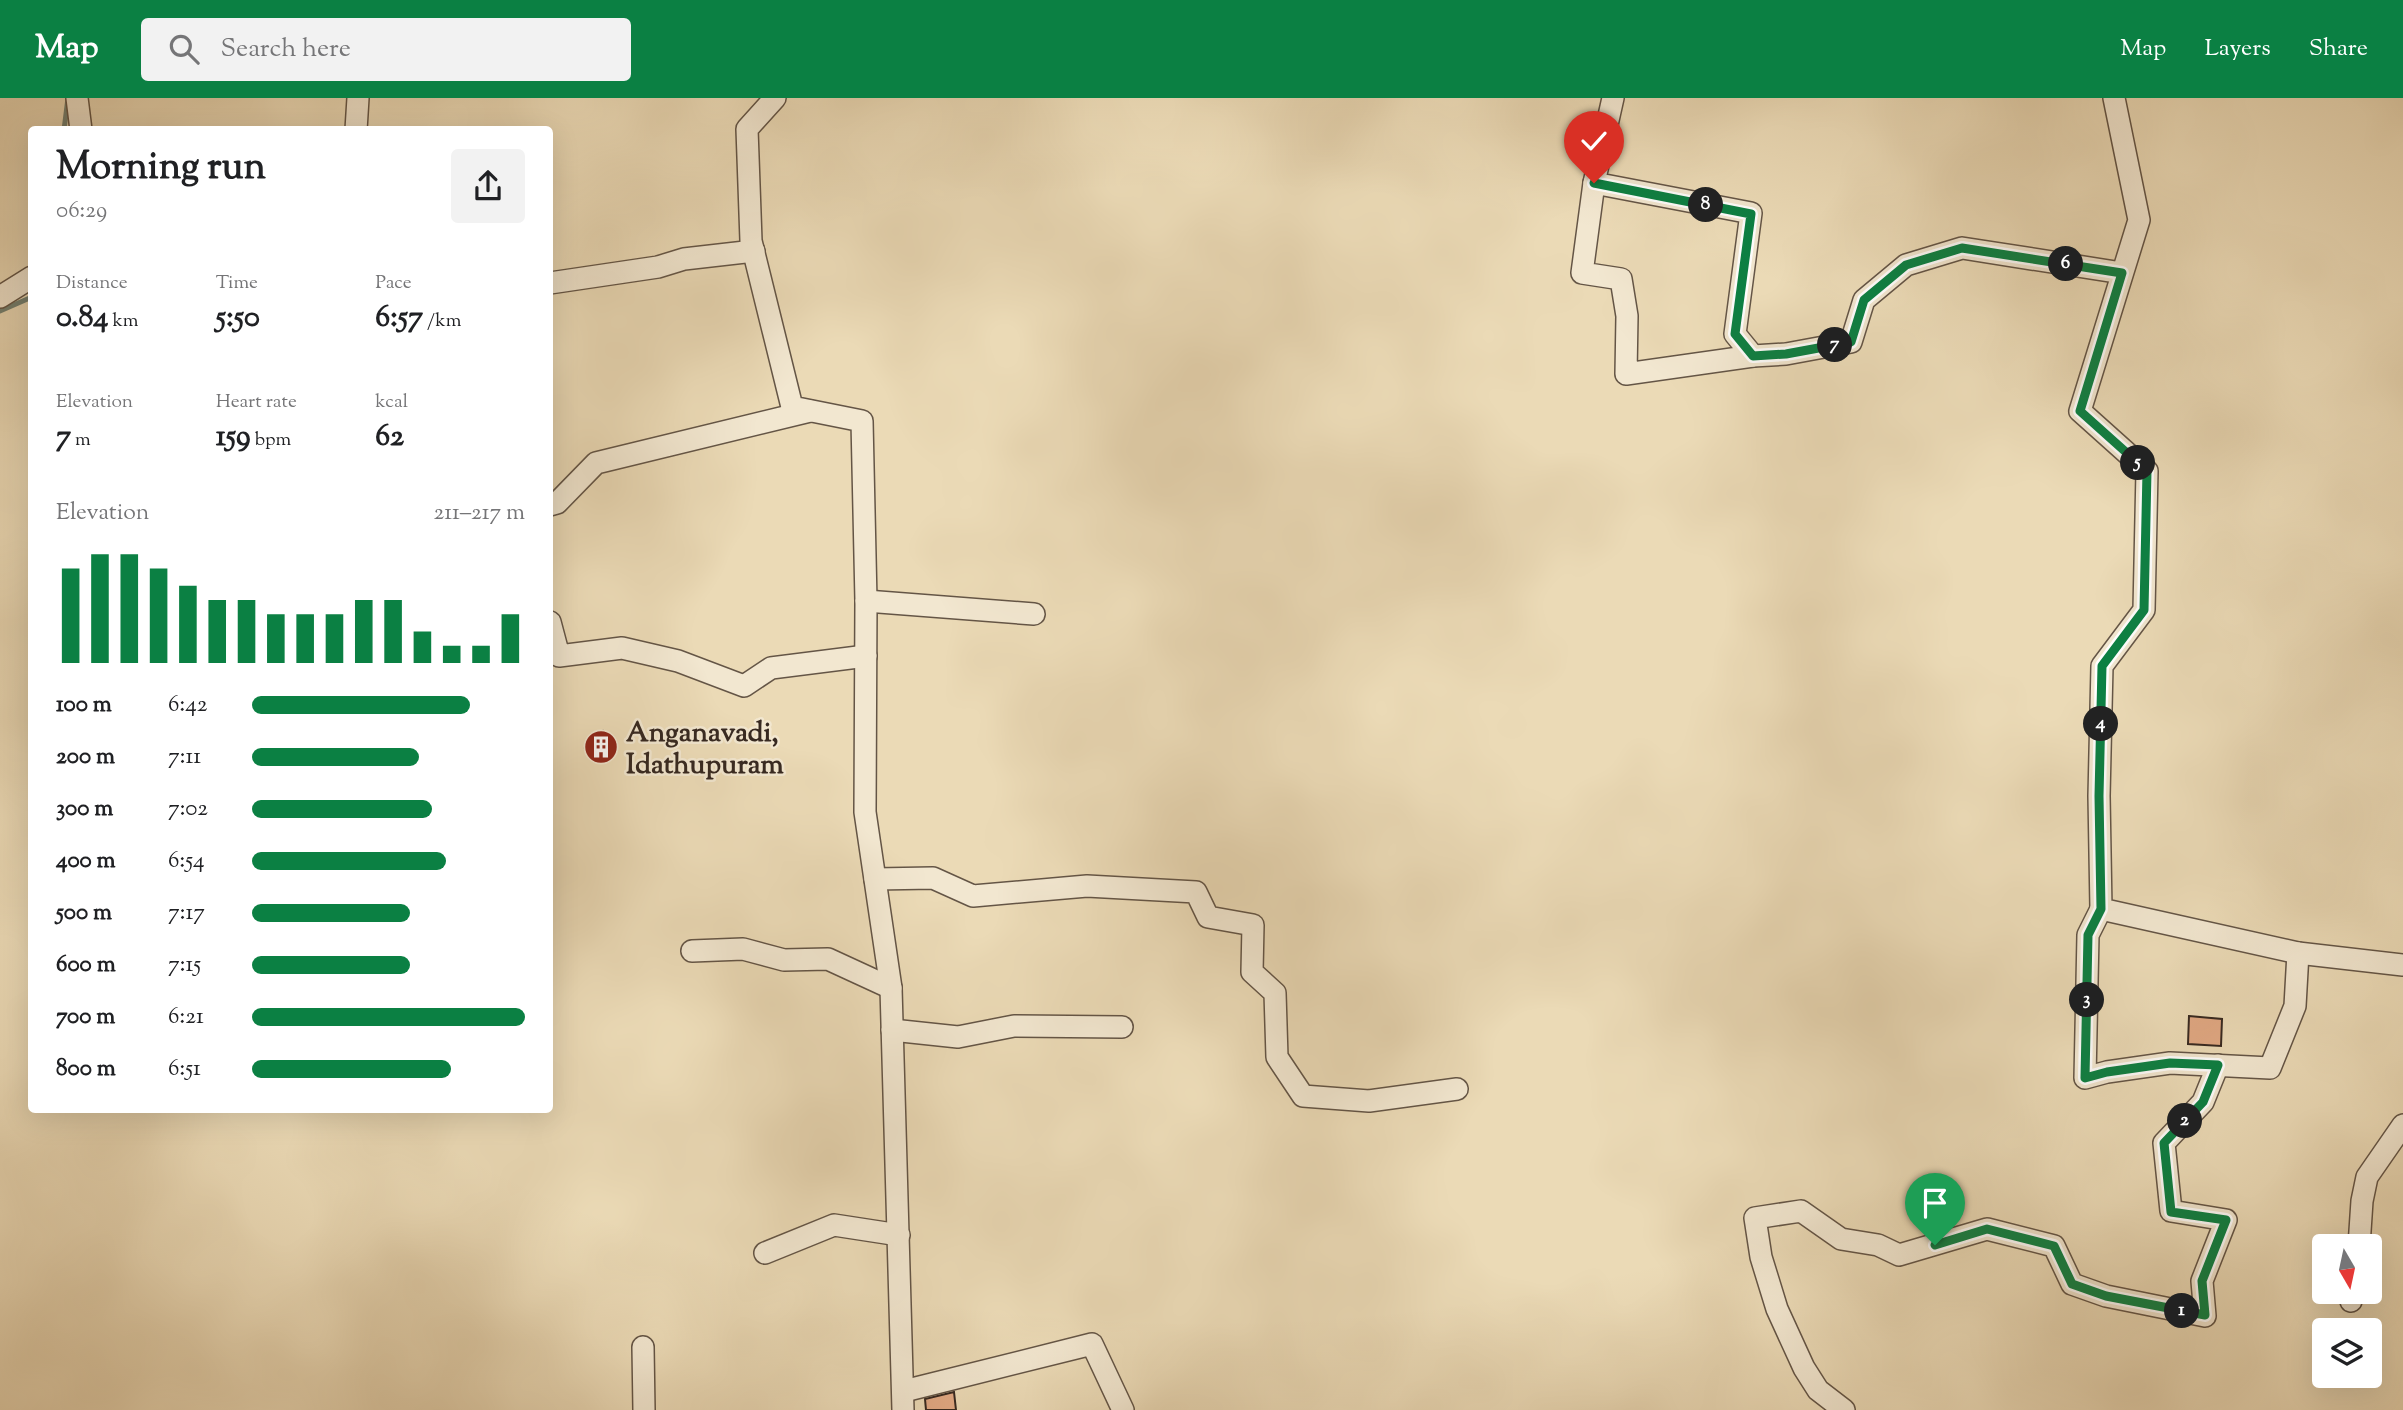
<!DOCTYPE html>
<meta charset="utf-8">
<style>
:root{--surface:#fff;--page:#f2f2f2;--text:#202124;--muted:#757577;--accent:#0b8043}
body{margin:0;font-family:"Sorts Mill Goudy",serif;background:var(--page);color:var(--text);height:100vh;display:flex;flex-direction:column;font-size:26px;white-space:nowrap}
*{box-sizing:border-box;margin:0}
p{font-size:23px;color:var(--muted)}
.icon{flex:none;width:38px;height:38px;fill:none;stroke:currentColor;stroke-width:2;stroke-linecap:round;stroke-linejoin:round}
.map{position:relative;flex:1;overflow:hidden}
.sheet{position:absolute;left:28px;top:28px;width:525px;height:987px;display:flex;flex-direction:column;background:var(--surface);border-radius:7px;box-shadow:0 7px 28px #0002}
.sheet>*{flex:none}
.needle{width:46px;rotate:171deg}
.buttons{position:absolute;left:2312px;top:1136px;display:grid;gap:14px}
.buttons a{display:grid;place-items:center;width:70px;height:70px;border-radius:7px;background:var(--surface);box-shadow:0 7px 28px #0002;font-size:35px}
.pin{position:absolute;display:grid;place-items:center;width:60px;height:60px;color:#fff;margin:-72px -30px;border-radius:50% 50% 50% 0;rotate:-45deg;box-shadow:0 0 7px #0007}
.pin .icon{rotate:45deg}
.km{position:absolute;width:35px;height:35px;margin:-18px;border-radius:50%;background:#222;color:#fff;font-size:19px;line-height:35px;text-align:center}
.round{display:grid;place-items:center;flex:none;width:74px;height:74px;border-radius:7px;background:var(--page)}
.overview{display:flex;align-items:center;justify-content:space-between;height:119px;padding:0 28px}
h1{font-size:38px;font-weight:800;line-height:52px}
.figures{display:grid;grid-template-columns:repeat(3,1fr);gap:10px;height:119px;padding:7px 28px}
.figures div{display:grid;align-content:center}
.figures b{font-size:30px;font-weight:800}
.figures small{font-size:19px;font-weight:400}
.figures p{font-size:19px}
.chart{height:196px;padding:14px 28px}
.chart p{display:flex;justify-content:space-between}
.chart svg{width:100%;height:126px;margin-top:7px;stroke:var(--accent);stroke-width:6}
ul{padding:0 28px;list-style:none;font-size:23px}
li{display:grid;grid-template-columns:112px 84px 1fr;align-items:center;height:52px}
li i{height:18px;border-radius:9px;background:var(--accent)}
header{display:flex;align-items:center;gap:42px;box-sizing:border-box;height:98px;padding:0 35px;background:var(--accent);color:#fff}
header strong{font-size:33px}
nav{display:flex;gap:38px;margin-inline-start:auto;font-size:24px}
.search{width:490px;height:63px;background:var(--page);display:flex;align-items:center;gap:18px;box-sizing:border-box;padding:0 24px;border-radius:7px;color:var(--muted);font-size:26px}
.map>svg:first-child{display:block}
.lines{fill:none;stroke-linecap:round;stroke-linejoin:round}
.stream{stroke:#728173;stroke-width:5}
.building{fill:#e1a984;stroke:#372921;stroke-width:2}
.street-casing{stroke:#645546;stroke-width:24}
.street{stroke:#f2e7d0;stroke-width:21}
.route-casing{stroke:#fff;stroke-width:14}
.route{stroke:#0b8043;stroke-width:9}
.labels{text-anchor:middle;stroke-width:5;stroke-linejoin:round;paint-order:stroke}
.poi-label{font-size:28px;font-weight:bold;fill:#372921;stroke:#f2e7d0;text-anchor:start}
</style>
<header>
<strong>Map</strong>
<div class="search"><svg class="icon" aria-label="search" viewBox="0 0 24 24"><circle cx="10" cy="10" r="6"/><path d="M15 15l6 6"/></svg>Search here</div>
<nav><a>Map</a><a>Layers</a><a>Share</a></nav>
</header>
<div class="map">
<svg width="2403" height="1312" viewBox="0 0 2403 1312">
<rect width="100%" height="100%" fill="#ebdab6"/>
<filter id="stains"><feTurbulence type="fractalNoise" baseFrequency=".00286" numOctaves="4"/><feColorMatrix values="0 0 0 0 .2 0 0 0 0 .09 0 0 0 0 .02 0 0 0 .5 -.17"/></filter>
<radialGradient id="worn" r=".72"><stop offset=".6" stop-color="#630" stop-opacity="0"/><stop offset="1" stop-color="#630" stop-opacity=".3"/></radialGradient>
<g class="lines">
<g class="stream">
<path d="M64 32 68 0"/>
<path d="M0 213 32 199"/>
</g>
</g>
<g class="building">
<path d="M603 633 616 648 598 664 585 650Z"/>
<path d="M2189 918 2222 921 2221 948 2188 946Z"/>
<path d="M954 1294 956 1312H926L925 1301Z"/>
</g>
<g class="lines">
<g class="street-casing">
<g id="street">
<path d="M77 0 81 32"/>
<path d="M775 0 747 31 751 143 792 309 862 323 866 503 865 714 891 890 903 1312"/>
<path d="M1613 0 1594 85 1751 115 1735 236 1753 258 1786 256 1851 244 1864 202 1906 167 1962 150 2122 175"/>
<path d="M2114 0 2139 122 2080 313 2147 373 2144 512 2102 568 2099 698 2101 811 2298 855 2403 867"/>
<path d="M356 32 358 0"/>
<path d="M1594 85 1582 175 1621 181 1627 218 1626 276 1753 258"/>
<path d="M550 185 658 169 684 161 754 153"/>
<path d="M0 199 32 179"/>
<path d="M550 407 557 405 596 365 810 313"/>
<path d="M866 503 1034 516"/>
<path d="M550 524 559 558 622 550 678 563 744 588 771 570 866 558"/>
<path d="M875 781 933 780 973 798 1087 788 1196 794 1208 819 1253 827 1252 874 1275 895 1277 959 1303 998 1369 1003 1457 991"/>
<path d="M2101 811 2088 837 2085 980 2107 974 2170 965 2270 970 2295 908 2298 855"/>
<path d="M692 853 743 851 784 862 828 861 891 890"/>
<path d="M892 932 958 939 1014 928 1122 929"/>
<path d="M2359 1148 2362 1103 2367 1079 2403 1027"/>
<path d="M765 1155 834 1127 899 1137"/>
<path d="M2351 1203 2353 1194"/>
<path d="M643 1249 644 1312"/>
<path d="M904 1293 1092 1246 1123 1312"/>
<path d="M1844 1312 1818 1292 1804 1270 1777 1211 1761 1159 1755 1120 1801 1113 1841 1141 1878 1147 1899 1157 1987 1131 2054 1148 2072 1186 2106 1198 2205 1218 2202 1183 2226 1122 2171 1113 2164 1045 2203 1004 2218 967"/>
</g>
</g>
<use href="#street" class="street"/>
</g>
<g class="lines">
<g class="route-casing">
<path id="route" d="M1594 85 1751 116 1735 236 1753 258 1786 256 1851 244 1864 202 1906 167 1962 150 2122 175 2080 313 2147 373 2144 512 2102 568 2099 698 2101 811 2088 837 2085 980 2107 974 2170 965 2218 967 2203 1004 2164 1045 2171 1114 2226 1122 2202 1183 2205 1217 2106 1198 2072 1186 2054 1148 1987 1131 1935 1147"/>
</g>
<use href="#route" class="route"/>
</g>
<defs>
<g id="building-disc" transform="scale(1.75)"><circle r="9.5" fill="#8f2418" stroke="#f2e7d0"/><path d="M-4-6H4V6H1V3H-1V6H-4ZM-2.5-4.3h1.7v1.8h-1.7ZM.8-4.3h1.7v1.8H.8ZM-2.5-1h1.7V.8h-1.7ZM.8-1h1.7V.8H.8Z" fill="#fff"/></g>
</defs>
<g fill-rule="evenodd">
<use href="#building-disc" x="601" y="649"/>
</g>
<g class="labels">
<g class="poi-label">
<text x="626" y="643">Anganavadi,<tspan x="626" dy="32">Idathupuram</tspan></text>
</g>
</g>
<rect width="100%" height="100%" filter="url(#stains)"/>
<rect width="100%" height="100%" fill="url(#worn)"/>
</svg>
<div class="buttons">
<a><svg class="needle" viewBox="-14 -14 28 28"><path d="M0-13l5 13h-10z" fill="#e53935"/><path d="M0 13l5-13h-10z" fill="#757577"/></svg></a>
<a><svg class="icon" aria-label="layers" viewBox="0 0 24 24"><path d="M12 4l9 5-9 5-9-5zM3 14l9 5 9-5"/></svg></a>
</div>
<div class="pin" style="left:1935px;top:1147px;background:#1e9e55"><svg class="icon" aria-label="arrive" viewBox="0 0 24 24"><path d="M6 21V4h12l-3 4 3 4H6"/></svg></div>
<div class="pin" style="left:1594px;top:85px;background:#d93025"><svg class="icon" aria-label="check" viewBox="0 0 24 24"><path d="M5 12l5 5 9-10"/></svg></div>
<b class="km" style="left:2182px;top:1213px">1</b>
<b class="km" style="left:2185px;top:1023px">2</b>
<b class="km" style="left:2087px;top:902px">3</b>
<b class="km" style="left:2101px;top:626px">4</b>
<b class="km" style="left:2138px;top:365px">5</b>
<b class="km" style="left:2066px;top:166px">6</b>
<b class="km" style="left:1835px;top:247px">7</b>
<b class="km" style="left:1706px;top:107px">8</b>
<section class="sheet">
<div class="overview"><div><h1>Morning run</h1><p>06:29</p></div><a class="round"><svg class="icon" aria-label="share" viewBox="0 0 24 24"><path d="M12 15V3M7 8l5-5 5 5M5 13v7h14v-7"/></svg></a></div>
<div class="figures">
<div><p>Distance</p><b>0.84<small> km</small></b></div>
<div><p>Time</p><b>5:50</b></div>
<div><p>Pace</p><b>6:57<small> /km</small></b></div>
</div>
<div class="figures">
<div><p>Elevation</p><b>7<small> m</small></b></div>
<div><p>Heart rate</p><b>159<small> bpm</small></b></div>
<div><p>kcal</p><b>62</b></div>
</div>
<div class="chart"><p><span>Elevation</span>211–217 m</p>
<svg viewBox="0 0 160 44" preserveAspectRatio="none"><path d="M5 44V11M15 44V6M25 44V6M35 44V11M45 44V17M55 44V22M65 44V22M75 44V27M85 44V27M95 44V27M105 44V22M115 44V22M125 44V33M135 44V38M145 44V38M155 44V27"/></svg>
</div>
<ul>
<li><b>100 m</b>6:42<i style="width:80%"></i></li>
<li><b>200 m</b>7:11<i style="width:61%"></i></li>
<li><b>300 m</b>7:02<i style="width:66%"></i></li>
<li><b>400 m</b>6:54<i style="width:71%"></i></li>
<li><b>500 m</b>7:17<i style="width:58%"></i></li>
<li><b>600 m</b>7:15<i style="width:58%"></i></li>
<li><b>700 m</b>6:21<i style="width:100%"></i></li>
<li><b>800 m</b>6:51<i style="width:73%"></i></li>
</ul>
</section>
</div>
